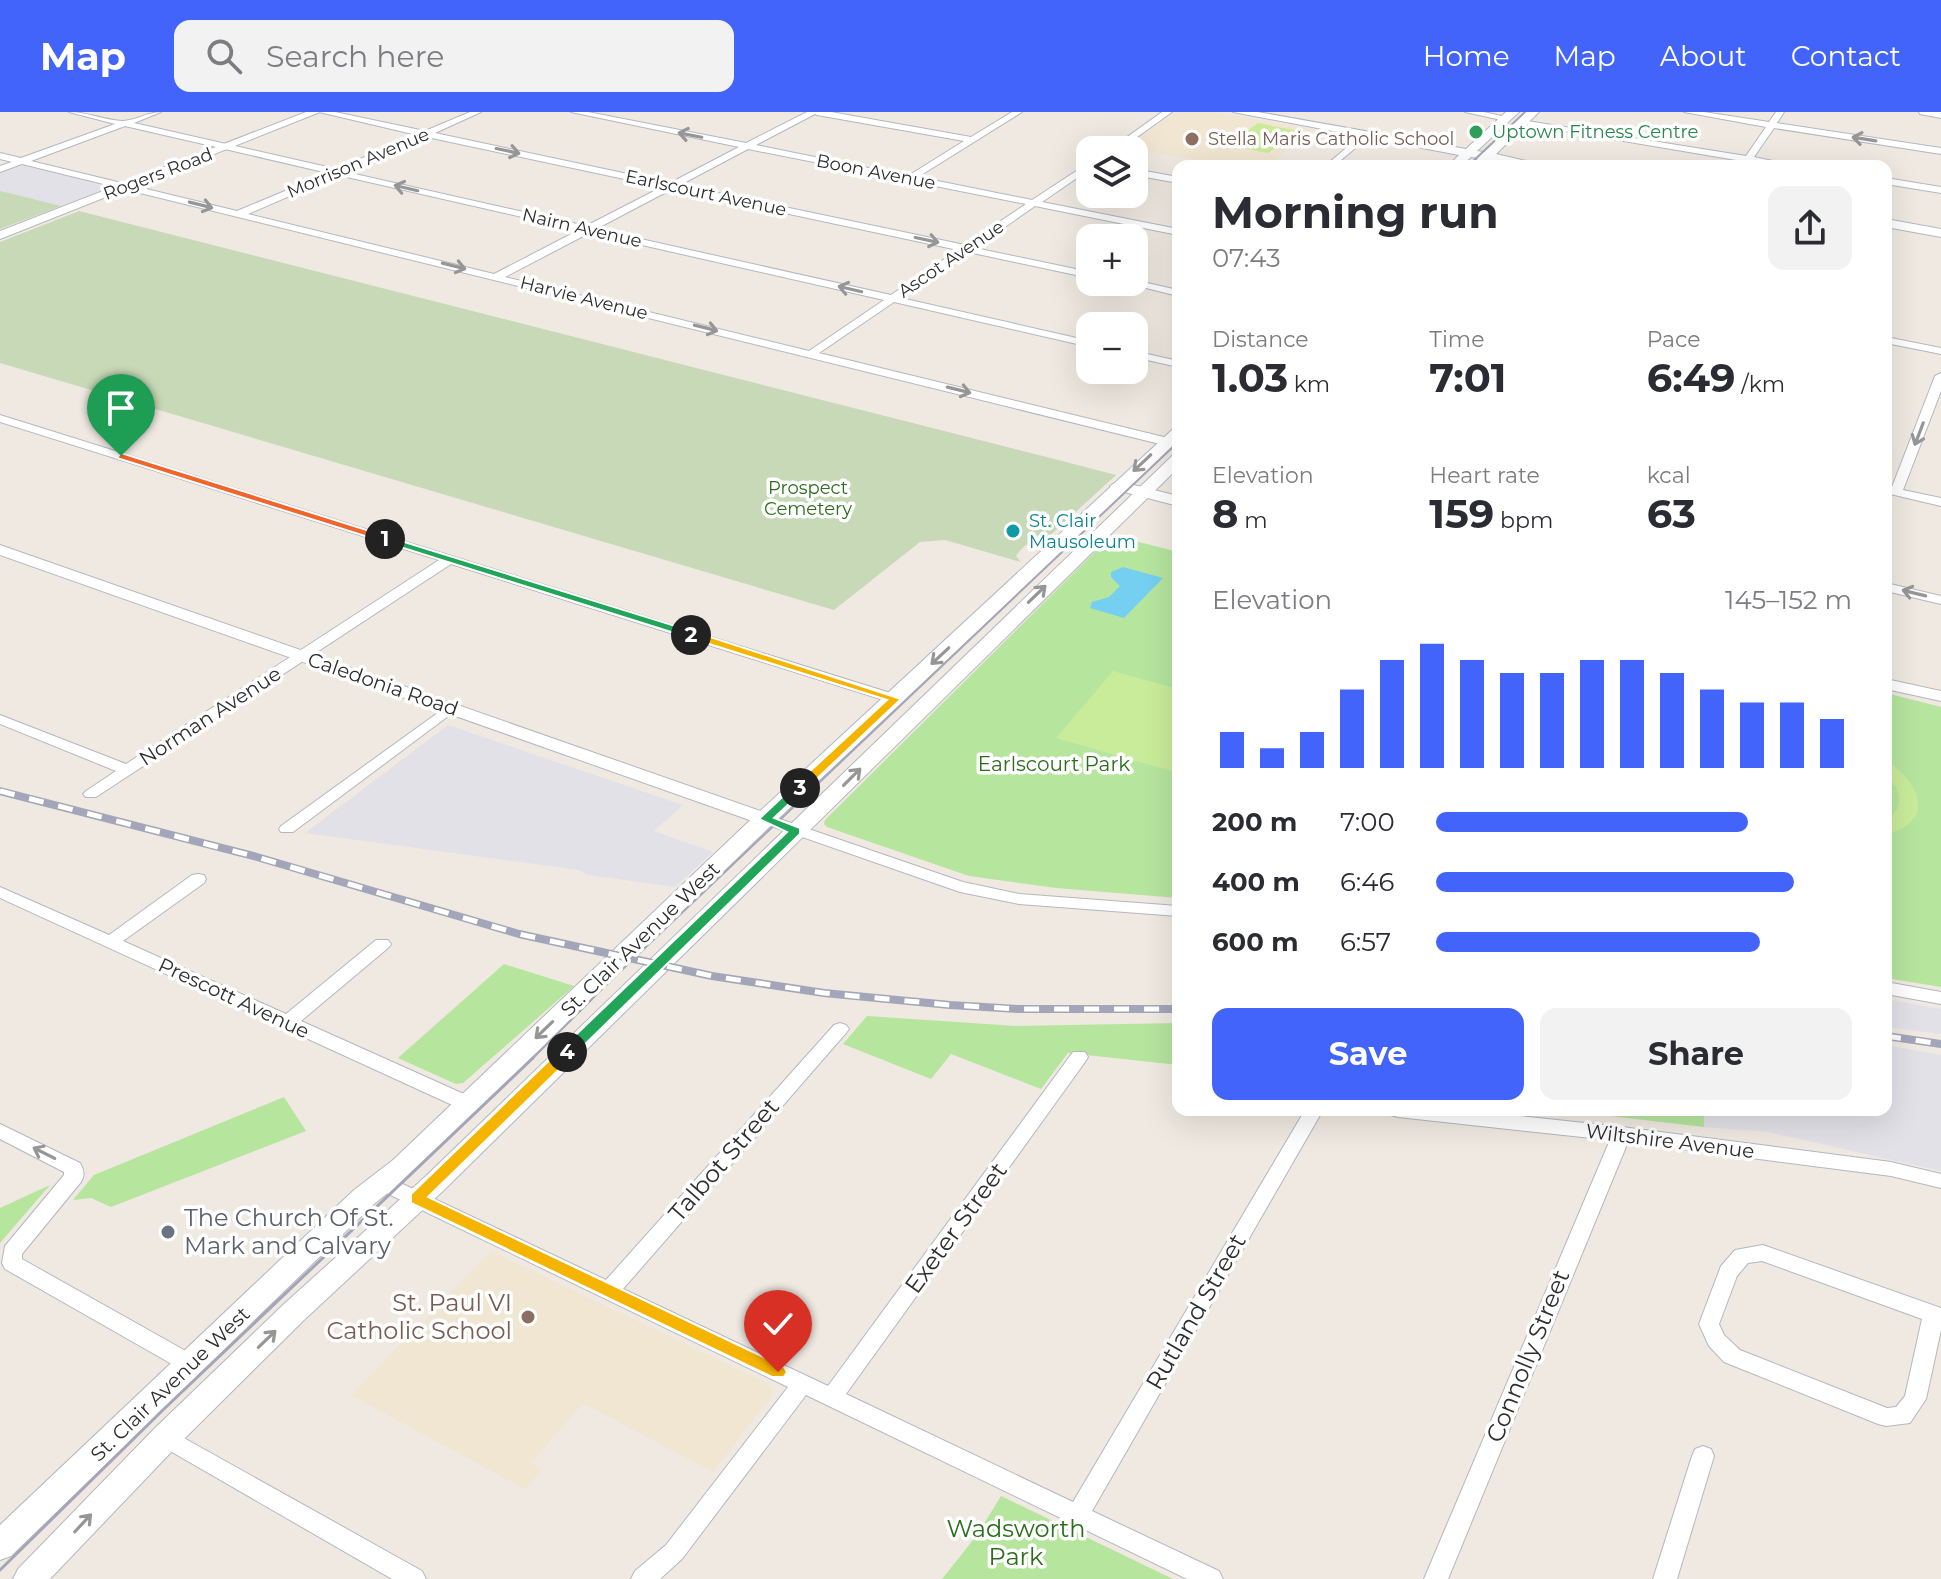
<!DOCTYPE html>
<meta charset="utf-8">
<style>
:root{--surface:#fff;--page:#f2f2f3;--text:#2b2b33;--muted:#7c7c81;--accent:#4264fb}
body{margin:0;font-family:Montserrat,sans-serif;background:var(--page);color:var(--text);height:100vh;display:flex;flex-direction:column;font-size:30px;white-space:nowrap}
*{box-sizing:border-box;margin:0}
p{font-size:26px;color:var(--muted)}
.icon{flex:none;width:44px;height:44px;fill:none;stroke:currentColor;stroke-width:2;stroke-linecap:round;stroke-linejoin:round}
.map{position:relative;flex:1;overflow:hidden}
.side{position:absolute;left:1172px;top:48px;width:720px;height:956px;display:flex;flex-direction:column;background:var(--surface);border-radius:16px;box-shadow:0 8px 32px #0002}
.side>*{flex:none}
.controls{position:absolute;left:1076px;top:24px;display:grid;gap:16px}
.controls a{display:grid;place-items:center;width:72px;height:72px;border-radius:16px;background:var(--surface);box-shadow:0 8px 32px #0002;font-size:40px}
.pin{position:absolute;display:grid;place-items:center;width:68px;height:68px;color:#fff;margin:-82px -34px;border-radius:50% 50% 50% 0;rotate:-45deg;box-shadow:0 0 8px #0007}
.pin .icon{rotate:45deg}
.km{position:absolute;width:40px;height:40px;margin:-20px;border-radius:50%;background:#222;color:#fff;font-size:22px;line-height:40px;text-align:center}
.round{display:grid;place-items:center;flex:none;width:84px;height:84px;border-radius:16px;background:var(--page)}
.summary{display:flex;align-items:center;justify-content:space-between;height:136px;padding:0 40px}
h1{font-size:44px;font-weight:700;line-height:60px}
.figures{display:grid;grid-template-columns:repeat(3,1fr);gap:12px;height:136px;padding:8px 40px}
.figures div{display:grid;align-content:center}
.figures b{font-size:40px;font-weight:700}
.figures small{font-size:22px;font-weight:400}
.figures p{font-size:22px}
.chart{height:224px;padding:16px 40px}
.chart p{display:flex;justify-content:space-between}
.chart svg{width:100%;height:144px;margin-top:8px;stroke:var(--accent);stroke-width:6}
.button{display:flex;gap:16px;margin-top:auto;padding:16px 40px}
.button a{flex:1;height:92px;border-radius:16px;background:var(--accent);color:#fff;font-size:32px;font-weight:700;line-height:92px;text-align:center}
.button a+a{background:var(--page);color:var(--text)}
ul{padding:0 40px;list-style:none;font-size:26px}
li{display:grid;grid-template-columns:128px 96px 1fr;align-items:center;height:60px}
li i{height:20px;border-radius:10px;background:var(--accent)}
header{display:flex;align-items:center;gap:48px;box-sizing:border-box;height:112px;padding:0 40px;background:var(--accent);color:#fff}
header strong{font-size:38px}
nav{display:flex;gap:44px;margin-inline-start:auto;font-size:28px}
.search{width:560px;height:72px;background:var(--page);display:flex;align-items:center;gap:20px;box-sizing:border-box;padding:0 28px;border-radius:16px;color:var(--muted);font-size:30px}
.map>svg:first-child{display:block}
.industrial{fill:#e3e1e8}
.education{fill:#f0e6d1}
.green{fill:#b6e59e}
.cemetery{fill:#c8d9b8}
.pitch{fill:#c9ec9a}
.water{fill:#75cff0}
.lines{fill:none;stroke-linecap:round;stroke-linejoin:round}
.minor-casing{stroke:#b4b7c1;stroke-width:2}
.tertiary-casing{stroke:#b4b7c1;stroke-width:2}
.secondary-casing{stroke:#b4b7c1;stroke-width:2}
.minor{fill:#fff;fill-rule:evenodd}
.tertiary{fill:#fff;fill-rule:evenodd}
.secondary{fill:#fff;fill-rule:evenodd}
.tram-far1{stroke:#a3a6b8;stroke-width:2}
.tram{stroke:#a3a6b8;stroke-width:3}
.rail-casing{stroke:#a3a6b8;stroke-width:8}
.rail{stroke:#fff;stroke-width:5;stroke-dasharray:15;stroke-linecap:butt}
.oneway{stroke:#969696}
.split-1{fill:#f0652b;stroke:#fff;stroke-width:2}
.split-2{fill:#22a559;stroke:#fff;stroke-width:2}
.split-3{fill:#f5b400;stroke:#fff;stroke-width:2}
.split-4{fill:#22a559;stroke:#fff;stroke-width:2}
.split-5{fill:#f5b400;stroke:#fff;stroke-width:2}
.leisure-dot{fill:#2e9e5b;stroke:#fff;stroke-width:3}
.education-dot{fill:#8d6e63;stroke:#fff;stroke-width:3}
.culture-dot{fill:#0f9aa8;stroke:#fff;stroke-width:3}
.worship-dot{fill:#6b7280;stroke:#fff;stroke-width:3}
.labels{text-anchor:middle;stroke-width:7;stroke-linejoin:round;paint-order:stroke}
.far-leisure-label{font-size:18px;fill:#27864d;stroke:#fff;text-anchor:start}
.far-education-label{font-size:18px;fill:#785e54;stroke:#fff;text-anchor:start}
.far-street-label{font-size:18px;fill:#2e2e2e;stroke:#fff}
.far-park-label{font-size:18px;fill:#2c6e1b;stroke:#fff}
.far-culture-label{font-size:18px;fill:#0d838f;stroke:#fff;text-anchor:start}
.street-label{font-size:20px;fill:#2e2e2e;stroke:#fff}
.park-label{font-size:20px;fill:#2c6e1b;stroke:#fff}
.near-street-label{font-size:24px;fill:#2e2e2e;stroke:#fff}
.near-worship-label{font-size:24px;fill:#5b616d;stroke:#fff;text-anchor:start}
.near-education-label{font-size:24px;fill:#785e54;stroke:#fff;text-anchor:end}
.near-park-label{font-size:24px;fill:#2c6e1b;stroke:#fff}
</style>
<header>
<strong>Map</strong>
<div class="search"><svg class="icon" aria-label="search" viewBox="0 0 24 24"><circle cx="10" cy="10" r="6"/><path d="M15 15l6 6"/></svg>Search here</div>
<nav><a>Home</a><a>Map</a><a>About</a><a>Contact</a></nav>
</header>
<div class="map">
<svg width="1941" height="1467" viewBox="0 0 1941 1467">
<rect width="100%" height="100%" fill="#efe9e1"/>
<g class="industrial">
<path d="M24 53 83 67 107 76 61 94 0 79V60Z"/>
<path d="M448 613 683 693 654 719 713 740 675 775 588 763 579 758 305 721Z"/>
<path d="M1886 887 1941 897V922L1886 915Z"/>
<path d="M1886 933 1941 943V1059L1768 1020 1704 1015V998H1886Z"/>
</g>
<g class="education">
<path d="M1177 0H1214L1315 18 1289 35 1269 54H1227L1125 35Z"/>
<path d="M491 1139 767 1271 772 1277V1283L713 1360 583 1291 531 1351 542 1358 525 1377 351 1283Z"/>
</g>
<g class="green">
<path d="M1112 423 1178 440V786L1056 776 969 764 827 715 824 712 825 708Z"/>
<path d="M1886 581 1941 595V875L1886 866Z"/>
<path d="M504 852 574 874 463 971 456 972 398 946Z"/>
<path d="M867 904 1016 914 1178 911V953L1068 941 1041 977 951 942 931 967 843 932Z"/>
<path d="M284 985 306 1019 111 1095 91 1086 73 1088 94 1063Z"/>
<path d="M1559 998H1704V1015Z"/>
<path d="M50 1073 0 1131V1096Z"/>
<path d="M1001 1384 1173 1467H942L977 1423Z"/>
</g>
<g class="cemetery">
<path d="M0 79 9 81 61 94 0 117Z"/>
<path d="M79 99 1066 350 1116 363 1043 430C1030 428 1023 434 1016 444L1021 450 945 428 920 430 834 498 0 251V130Z"/>
</g>
<g class="pitch">
<path d="M1258 11 1298 19 1268 41 1227 33Z"/>
<path d="M1113 559 1178 577V661L1056 626Z"/>
<path d="M1886 648C1919 670 1938 709 1886 722V709C1906 694 1901 678 1886 662Z"/>
</g>
<path class="water" d="M1123 455 1163 466 1124 506 1090 496 1092 490 1109 485 1120 474 1111 465V460Z"/>
<g class="lines">
<g class="minor-casing">
<g id="minor">
<path d="M69 0C87 0 104 8 122 9 135 9 147 0 161 0L134 11 336 57 417 23 319 0H335L425 19 470 0H481L435 21 670 71 739 35 571 0H588L746 31 807 0H831L971 25 1012 0H1022L918 65 1032 88 1090 50V57L1042 90 1178 117V123L1035 94 975 136 1090 160V166L968 140 901 186 1090 229V235L894 190 819 241 1172 327 1174 330 1168 334 22 52 0 60V54L12 50 0 47V41L21 46 115 12ZM815 2 817 3 964 29 908 64 756 33ZM125 14 328 61 237 99 31 49ZM427 25 662 75 586 114 346 60ZM748 37 1026 92 965 133 680 73ZM338 63 579 118 494 162 248 102ZM672 77 958 138 891 183 596 117ZM589 121 884 188 809 239 505 165Z"/>
<path d="M1162 0H1172L1119 38H1109Z"/>
<path d="M1465 0H1484L1510 6 1506 9Z"/>
<path d="M1684 0H1704L1769 10 1776 0H1784L1777 11 1941 36V42L1774 16 1754 45 1796 54 1750 50 1748 54H1740L1742 49 1517 11 1521 8 1746 44 1766 15Z"/>
<path d="M1919 0H1941V6L1920 2Z"/>
<path d="M1365 20 1372 22 1334 54H1325Z"/>
<path d="M1134 57 1178 65V71L1134 63Z"/>
<path d="M1886 66 1941 75V81L1886 72Z"/>
<path d="M1134 168 1178 178V184L1122 170Z"/>
<path d="M1886 225 1941 236V242L1886 231Z"/>
<path d="M1134 239 1178 249V255L1134 245Z"/>
<path d="M1941 261V279L1903 378 1941 386V394L1886 381V375H1892L1935 264Z"/>
<path d="M0 303 900 584 902 587 895 591 890 590 451 452 96 685H86L83 682 86 679 116 659 0 612V603L126 652 439 448 0 310Z"/>
<path d="M1886 471 1941 484V492L1886 479Z"/>
<path d="M450 592 455 593 457 596 455 599 293 720H281L279 717 281 714Z"/>
<path d="M765 702 963 770 1019 782 1178 794V804L1019 792 960 780 759 710 757 707Z"/>
<path d="M198 762 204 763 206 767 204 771 123 829 286 902 376 828H388L391 832 388 836 301 909 475 987 477 992 475 997H461L0 786V775L109 823 192 763Z"/>
<path d="M1886 870 1941 880V892L1886 882Z"/>
<path d="M840 911 846 913 849 917 846 921 623 1177 828 1274 1073 940H1085L1088 945 1085 950 846 1282 1073 1390 1305 998H1323L1092 1399 1219 1459 1223 1467H1187L806 1283 682 1447 660 1467H631L635 1459 666 1433 788 1275 376 1076 373 1071 376 1066 383 1064 390 1066 606 1168 834 913Z"/>
<path d="M1389 998H1462L1622 1015 1891 1050 1941 1062V1076L1891 1064 1628 1030 1448 1467H1424L1610 1028 1398 1005 1391 1003Z"/>
<path d="M0 1012 80 1051C84 1058 85 1063 81 1070L22 1142V1147L200 1247 203 1253 200 1259 192 1262 184 1259 5 1157 2 1151 5 1134 64 1063V1060L0 1027Z"/>
<path d="M1763 1133 1941 1196V1218L1926 1287 1910 1311 1886 1314 1878 1312 1724 1250 1709 1234 1699 1212 1721 1154 1735 1138ZM1762 1149 1922 1207 1905 1284 1896 1295 1887 1296 1740 1238 1724 1223 1719 1212 1737 1164 1748 1151Z"/>
<path d="M166 1316 422 1459 426 1467H392L158 1332 155 1325 158 1318Z"/>
<path d="M1703 1334 1711 1337 1714 1344 1677 1467H1653L1692 1344 1695 1337Z"/>
</g>
</g>
<g class="tertiary-casing">
<g id="tertiary">
<path d="M306 0H320L0 127V119Z"/>
<path d="M1118 369 1178 384V394L1113 377 1110 374Z"/>
<path d="M0 433 772 703 775 707 772 711H758L0 443Z"/>
<path d="M1886 567 1941 579V589L1886 577Z"/>
</g>
</g>
<g class="secondary-casing">
<g id="secondary">
<path d="M1233 0H1258L1466 37 1506 0H1519L1477 39 1484 40 1526 0H1539L1496 42 1547 54H1521L1490 48 1481 54 1475 50 1478 46 1471 45 1461 54H1448L1459 43Z"/>
<path d="M1886 107 1941 117V125L1886 115Z"/>
<path d="M1178 316V330L760 724 411 1062 374 1092 11 1444 0 1448V1413L354 1078 393 1048 744 714 1172 318Z"/>
<path d="M1178 342V356L444 1078 304 1208 177 1334 50 1467H13L18 1457 155 1316 284 1192 426 1064 1172 344Z"/>
</g>
</g>
<use href="#minor" class="minor"/>
<use href="#tertiary" class="tertiary"/>
<use href="#secondary" class="secondary"/>
<g class="tram-far1">
<path d="M1468 54 1525 0"/>
<path d="M531 948 609 870 1178 330"/>
</g>
<path class="tram" d="M0 1458 165 1296 533 946"/>
<g class="rail-casing">
<g id="rail">
<path d="M0 679 257 745 519 822 712 864 824 881 950 893 1018 897H1178"/>
<path d="M1886 924 1941 932"/>
</g>
</g>
<use href="#rail" class="rail"/>
</g>
<defs><path id="oneway-shaft" d="M-6 0H5M1.5-3L5.5 0L1.5 3" fill="none" stroke-width="1.6" stroke-linecap="round" stroke-linejoin="round" transform="scale(2)"/></defs>
<g class="oneway">
<use href="#oneway-shaft" transform="translate(690 23) rotate(-169)"/>
<use href="#oneway-shaft" transform="translate(1864 27) rotate(-171)"/>
<use href="#oneway-shaft" transform="translate(508 39) rotate(12)"/>
<use href="#oneway-shaft" transform="translate(406 76) rotate(-167)"/>
<use href="#oneway-shaft" transform="translate(201 93) rotate(14)"/>
<use href="#oneway-shaft" transform="translate(927 128) rotate(12)"/>
<use href="#oneway-shaft" transform="translate(454 154) rotate(14)"/>
<use href="#oneway-shaft" transform="translate(850 177) rotate(-167)"/>
<use href="#oneway-shaft" transform="translate(706 216) rotate(14)"/>
<use href="#oneway-shaft" transform="translate(959 278) rotate(14)"/>
<use href="#oneway-shaft" transform="translate(1919 322) rotate(111)"/>
<use href="#oneway-shaft" transform="translate(1142 351) rotate(137)"/>
<use href="#oneway-shaft" transform="translate(1914 481) rotate(-166)"/>
<use href="#oneway-shaft" transform="translate(1037 482) rotate(-44)"/>
<use href="#oneway-shaft" transform="translate(940 544) rotate(137)"/>
<use href="#oneway-shaft" transform="translate(852 665) rotate(-45)"/>
<use href="#oneway-shaft" transform="translate(544 918) rotate(136)"/>
<use href="#oneway-shaft" transform="translate(44 1041) rotate(-153)"/>
<use href="#oneway-shaft" transform="translate(267 1227) rotate(-44)"/>
<use href="#oneway-shaft" transform="translate(83 1411) rotate(-47)"/>
</g>
<path class="split-1" d="M121 341 389 425 390 427 381 429 117 346Z"/>
<path class="split-2" d="M385 424 695 520 697 523 687 525 381 429 380 427Z"/>
<path class="split-3" d="M687 520H695L901 587 804 679H795V673L887 588 687 525Z"/>
<path class="split-4" d="M795 673 806 676 774 706 800 716V722L573 944H562V936L787 720 759 707Z"/>
<path class="split-5" d="M567 935 573 936V944L428 1085 784 1255 787 1260 784 1265H772L411 1091V1082L562 936Z"/>
<circle class="leisure-dot" cx="1476" cy="20" r="8"/>
<g class="education-dot">
<circle cx="1192" cy="27" r="8"/>
<circle cx="528" cy="1205" r="8"/>
</g>
<circle class="culture-dot" cx="1013" cy="419" r="8"/>
<circle class="worship-dot" cx="168" cy="1120" r="8"/>
<g class="labels">
<g class="far-leisure-label">
<text x="1492" y="26">Uptown Fitness Centre</text>
</g>
<g class="far-education-label">
<text x="1208" y="33">Stella Maris Catholic School</text>
</g>
<g class="far-street-label">
<text transform="translate(358 51) rotate(-23)" y="6">Morrison Avenue</text>
<text transform="translate(876 60) rotate(11)" y="6">Boon Avenue</text>
<text transform="translate(158 62) rotate(-21)" y="6">Rogers Road</text>
<text transform="translate(706 81) rotate(12)" y="6">Earlscourt Avenue</text>
<text transform="translate(582 116) rotate(13)" y="6">Nairn Avenue</text>
<text transform="translate(951 147) rotate(-34)" y="6">Ascot Avenue</text>
<text transform="translate(584 186) rotate(14)" y="6">Harvie Avenue</text>
</g>
<g class="far-park-label">
<text x="808" y="382">Prospect<tspan x="808" dy="21">Cemetery</tspan></text>
</g>
<g class="far-culture-label">
<text x="1029" y="415">St. Clair<tspan x="1029" dy="21">Mausoleum</tspan></text>
</g>
<g class="street-label">
<text transform="translate(383 572) rotate(19)" y="7">Caledonia Road</text>
<text transform="translate(210 604) rotate(-33)" y="7">Norman Avenue</text>
<text transform="translate(640 827) rotate(-44)" y="7">St. Clair Avenue West</text>
<text transform="translate(234 886) rotate(25)" y="7">Prescott Avenue</text>
<text transform="translate(1670 1029) rotate(7)" y="7">Wiltshire Avenue</text>
<text transform="translate(170 1272) rotate(-44)" y="7">St. Clair Avenue West</text>
</g>
<g class="park-label">
<text x="1054" y="659">Earlscourt Park</text>
</g>
<g class="near-street-label">
<text transform="translate(724 1048) rotate(-49)" y="8">Talbot Street</text>
<text transform="translate(956 1116) rotate(-54)" y="8">Exeter Street</text>
<text transform="translate(1196 1200) rotate(-60)" y="8">Rutland Street</text>
<text transform="translate(1528 1244) rotate(-68)" y="8">Connolly Street</text>
</g>
<g class="near-worship-label">
<text x="184" y="1114">The Church Of St.<tspan x="184" dy="28">Mark and Calvary</tspan></text>
</g>
<g class="near-education-label">
<text x="512" y="1199">St. Paul VI<tspan x="512" dy="28">Catholic School</tspan></text>
</g>
<g class="near-park-label">
<text x="1016" y="1425">Wadsworth<tspan x="1016" dy="28">Park</tspan></text>
</g>
</g>
</svg>
<div class="controls">
<a><svg class="icon" aria-label="layers" viewBox="0 0 24 24"><path d="M12 4l9 5-9 5-9-5zM3 14l9 5 9-5"/></svg></a>
<a>+</a>
<a>−</a>
</div>
<div class="pin" style="left:121px;top:344px;background:#1e9e55"><svg class="icon" aria-label="arrive" viewBox="0 0 24 24"><path d="M6 21V4h12l-3 4 3 4H6"/></svg></div>
<div class="pin" style="left:778px;top:1260px;background:#d93025"><svg class="icon" aria-label="check" viewBox="0 0 24 24"><path d="M5 12l5 5 9-10"/></svg></div>
<b class="km" style="left:385px;top:427px">1</b>
<b class="km" style="left:691px;top:523px">2</b>
<b class="km" style="left:800px;top:676px">3</b>
<b class="km" style="left:567px;top:940px">4</b>
<section class="side">
<div class="summary"><div><h1>Morning run</h1><p>07:43</p></div><a class="round"><svg class="icon" aria-label="share" viewBox="0 0 24 24"><path d="M12 15V3M7 8l5-5 5 5M5 13v7h14v-7"/></svg></a></div>
<div class="figures">
<div><p>Distance</p><b>1.03<small> km</small></b></div>
<div><p>Time</p><b>7:01</b></div>
<div><p>Pace</p><b>6:49<small> /km</small></b></div>
</div>
<div class="figures">
<div><p>Elevation</p><b>8<small> m</small></b></div>
<div><p>Heart rate</p><b>159<small> bpm</small></b></div>
<div><p>kcal</p><b>63</b></div>
</div>
<div class="chart"><p><span>Elevation</span>145–152 m</p>
<svg viewBox="0 0 160 44" preserveAspectRatio="none"><path d="M5 44V33M15 44V38M25 44V33M35 44V20M45 44V11M55 44V6M65 44V11M75 44V15M85 44V15M95 44V11M105 44V11M115 44V15M125 44V20M135 44V24M145 44V24M155 44V29"/></svg>
</div>
<ul>
<li><b>200 m</b>7:00<i style="width:75%"></i></li>
<li><b>400 m</b>6:46<i style="width:86%"></i></li>
<li><b>600 m</b>6:57<i style="width:78%"></i></li>
</ul>
<div class="button"><a>Save</a><a>Share</a></div>
</section>
</div>
